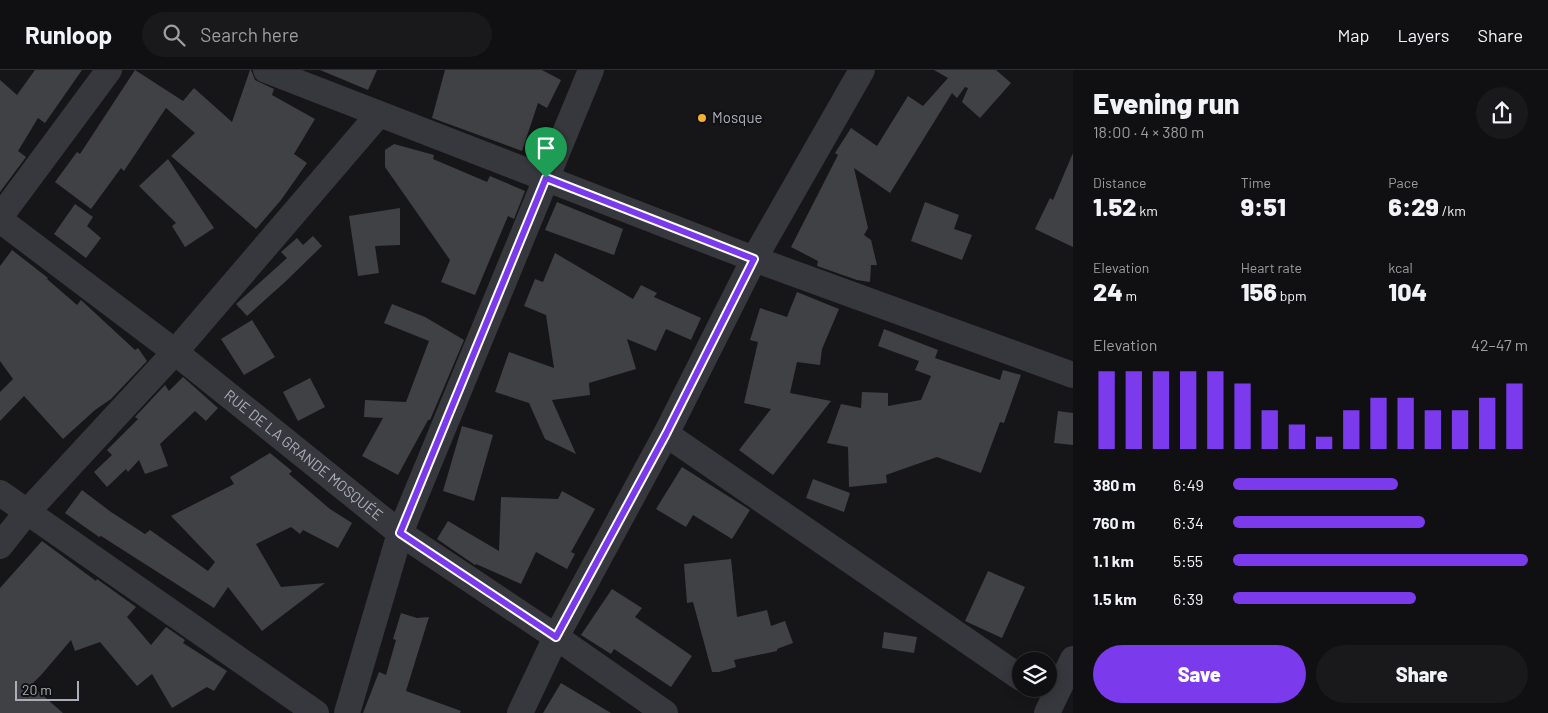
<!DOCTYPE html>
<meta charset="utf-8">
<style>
:root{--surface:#101012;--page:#19191b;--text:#f1f3f6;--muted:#9c9d9f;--line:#303032;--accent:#7c3aed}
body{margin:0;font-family:Barlow,sans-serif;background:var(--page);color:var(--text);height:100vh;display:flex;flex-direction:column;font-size:19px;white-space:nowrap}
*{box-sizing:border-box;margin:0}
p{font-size:16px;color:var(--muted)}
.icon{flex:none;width:28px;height:28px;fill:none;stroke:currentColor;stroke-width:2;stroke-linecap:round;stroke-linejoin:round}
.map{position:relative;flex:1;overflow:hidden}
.drawer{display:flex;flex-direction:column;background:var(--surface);width:475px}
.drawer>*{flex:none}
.tools{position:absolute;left:1012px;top:582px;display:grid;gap:10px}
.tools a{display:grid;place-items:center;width:45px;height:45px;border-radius:50%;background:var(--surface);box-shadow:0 2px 12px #0003,0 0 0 1px var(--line);font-size:25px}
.scale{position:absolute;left:15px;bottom:12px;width:64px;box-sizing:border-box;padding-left:5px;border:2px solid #a8adb8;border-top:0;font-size:14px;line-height:18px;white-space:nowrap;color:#a8adb8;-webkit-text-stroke:4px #111113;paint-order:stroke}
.pin{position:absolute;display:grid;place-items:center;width:42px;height:42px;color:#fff;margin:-51px -21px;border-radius:50% 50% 50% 0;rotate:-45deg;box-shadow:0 0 5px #0007}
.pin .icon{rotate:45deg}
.round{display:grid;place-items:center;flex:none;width:52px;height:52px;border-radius:26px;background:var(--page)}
.summary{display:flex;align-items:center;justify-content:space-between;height:85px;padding:0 20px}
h1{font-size:28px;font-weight:800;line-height:38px}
.metrics{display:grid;grid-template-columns:repeat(3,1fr);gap:8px;height:85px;padding:5px 20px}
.metrics div{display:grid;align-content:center}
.metrics b{font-size:25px;font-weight:800}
.metrics small{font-size:14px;font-weight:400}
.metrics p{font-size:14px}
.chart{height:140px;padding:10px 20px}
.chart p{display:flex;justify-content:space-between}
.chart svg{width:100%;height:90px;margin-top:5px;stroke:var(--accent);stroke-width:6}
.button{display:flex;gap:10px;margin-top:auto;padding:10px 20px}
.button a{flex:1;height:58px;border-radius:30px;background:var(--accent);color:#fff;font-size:20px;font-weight:800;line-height:58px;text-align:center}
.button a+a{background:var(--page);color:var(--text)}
ul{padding:0 20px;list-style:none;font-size:16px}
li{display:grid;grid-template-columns:80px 60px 1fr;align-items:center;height:38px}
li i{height:12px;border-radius:6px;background:var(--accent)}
header{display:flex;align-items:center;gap:30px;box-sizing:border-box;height:70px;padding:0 25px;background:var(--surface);border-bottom:1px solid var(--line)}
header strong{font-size:24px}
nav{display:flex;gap:28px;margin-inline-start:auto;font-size:18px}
.search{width:350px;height:45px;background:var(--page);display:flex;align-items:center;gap:12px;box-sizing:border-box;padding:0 18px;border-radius:28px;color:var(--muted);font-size:19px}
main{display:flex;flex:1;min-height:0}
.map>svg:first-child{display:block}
.building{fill:#404145}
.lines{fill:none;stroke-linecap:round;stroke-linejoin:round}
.minor{stroke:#37383d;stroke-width:26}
.route-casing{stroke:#fff;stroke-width:10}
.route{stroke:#7c3aed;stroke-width:6}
.poi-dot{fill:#f2b134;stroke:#111113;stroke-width:2}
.labels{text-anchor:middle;stroke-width:4.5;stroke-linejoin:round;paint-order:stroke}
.poi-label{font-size:15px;fill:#a8adb8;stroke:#111113;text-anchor:start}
.street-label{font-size:15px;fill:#a8adb8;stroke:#111113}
</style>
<header>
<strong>Runloop</strong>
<div class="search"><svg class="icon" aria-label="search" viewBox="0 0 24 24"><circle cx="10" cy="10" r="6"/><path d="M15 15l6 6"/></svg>Search here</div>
<nav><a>Map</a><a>Layers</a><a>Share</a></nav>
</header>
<main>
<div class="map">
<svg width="1073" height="643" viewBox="0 0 1073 643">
<rect width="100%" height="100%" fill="#161618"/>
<g class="building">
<path d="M35 0H82L45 53 38 48 18 81 26 87 0 122V10L17 25Z"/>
<path d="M135 0 183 31 194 18 232 52 250 0H251L255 10 274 19 272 25 315 49 294 84 307 93 281 130 256 159 171 86 195 63 166 38 124 101 121 98 91 139 55 112 77 82 80 84Z"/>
<path d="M320 0H377L368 20Z"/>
<path d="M445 0H542L561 10 547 38 538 33 522 81 432 48Z"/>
<path d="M934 0H996L1011 13 980 48 962 32 968 18 965 17 957 28 952 23 890 123 854 98 868 158 864 165 871 170 877 195H871L870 212 857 210 817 196 818 191 791 177 838 85 835 83 851 58 877 76 908 26 923 36 948 8Z"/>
<path d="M394 74 434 85 433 89 487 112 490 106 525 121 514 149 508 146 475 225 441 212 450 190 385 97V80Z"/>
<path d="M1073 83V177L1035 159 1050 128 1053 130Z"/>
<path d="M168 89 214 158 185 177 172 156 176 153 139 116Z"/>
<path d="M557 132 623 159 614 185 545 160Z"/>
<path d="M925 132 959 145 954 159 972 165 962 190 911 171Z"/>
<path d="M75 134 93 147 87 156 101 168 86 188 54 164Z"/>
<path d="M400 138V175L375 176 379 203 358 206 349 146Z"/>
<path d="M313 166 322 176 285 212 247 246 236 234 287 188 281 182 297 168 303 175Z"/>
<path d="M12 180 48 208 47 209 77 235 81 230 135 280 138 278 147 291 111 329 95 340 63 369 24 326 0 351V322L13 309 0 291V196Z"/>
<path d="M555 183 633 229 641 215 657 223 654 227 701 248 691 270 666 259 656 281 627 269 636 299 589 313 590 325 552 330 576 384 545 369 529 333 495 322 509 282 554 298 546 245 524 236 535 209 543 212Z"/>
<path d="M797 222 839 239 822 279 820 295 797 292 790 323 831 331 773 405 739 380 771 339 744 333 758 272 750 270 760 238 787 247Z"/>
<path d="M392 234 425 247 464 270 430 350H428L398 405 362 386 383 348 364 347 365 330 406 332 429 271 384 253Z"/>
<path d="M252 250 275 287 244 305 221 269Z"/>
<path d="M884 259 938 280 935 288 1000 310 1003 300 1021 305 1004 353 1000 352 981 403 937 387 886 405 887 413 849 417 848 377 827 373 841 334 861 338 862 322 888 323V336L921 330 931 306 915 300 919 291 878 276Z"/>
<path d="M183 307 218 338 206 351 195 341 160 374 168 396 145 404 139 390 128 402 126 399 107 417 94 402 112 385 107 380 138 349 135 347 165 315 169 321Z"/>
<path d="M310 308 325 337 298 351 283 322Z"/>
<path d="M1058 341 1073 343V375L1054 373Z"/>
<path d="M462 356 493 365 474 431 443 421Z"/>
<path d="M270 383 292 401 289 404 330 439 352 453 338 478 303 460 300 464 291 457 256 474 281 517 325 513 262 561 228 517 214 538 101 466 99 467 65 443 82 420 111 442 145 464 150 460 208 501 215 492 171 446 234 414 230 407Z"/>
<path d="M682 397 750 440 732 469 693 445 686 457 656 439Z"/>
<path d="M813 409 850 423 844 442 806 428Z"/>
<path d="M562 421 595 439 571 482 575 484 567 499 536 482 521 514 476 494 475 495 437 469 448 451 499 481 501 427 558 429Z"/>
<path d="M42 471 96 511 97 509 136 537 127 547 151 575 166 557 185 570 183 573 227 601 214 621 207 617 172 638 152 604 137 616 100 572 75 581 71 570 42 604 31 615 63 643H0V518Z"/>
<path d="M731 489 737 547 767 540 771 556 785 551 793 573 777 579V581L734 590 736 597 719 602H712L693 532 687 533 684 494Z"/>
<path d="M988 501 1025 517 1002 568 965 551Z"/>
<path d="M612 519 642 538 635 547 692 586 671 617 614 579 611 584 581 565Z"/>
<path d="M401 543 417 548 429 547 406 621 461 641 460 643H363L379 602 386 605 396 570 393 569Z"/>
<path d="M884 562 917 567 914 583 882 578Z"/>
<path d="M561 613 611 643H543Z"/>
</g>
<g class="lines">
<g class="minor">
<path d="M266 0 754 189 1073 305"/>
<path d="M0 147 109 0"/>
<path id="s1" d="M0 150 175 282 400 463 556 567 665 643"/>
<path d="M666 364 1021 608"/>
<path d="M0 423 316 643"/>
<path d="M0 476 27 442 175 282 379 44"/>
<path d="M347 643 400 463 591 0"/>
<path d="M520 643 556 567 666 364 754 189 862 0"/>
<path d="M1047 643 1073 589"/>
</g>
</g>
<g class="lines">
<g class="route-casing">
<path id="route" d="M546 108 754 189 666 364 556 567 400 463Z"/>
</g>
<use href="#route" class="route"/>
</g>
<circle class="poi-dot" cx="702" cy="48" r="5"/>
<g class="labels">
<g class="poi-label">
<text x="712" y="53">Mosque</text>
</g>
<g class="street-label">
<text dy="5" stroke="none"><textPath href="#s1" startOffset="384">RUE DE LA GRANDE MOSQUÉE</textPath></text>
</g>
</g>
</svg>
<div class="tools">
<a><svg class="icon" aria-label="layers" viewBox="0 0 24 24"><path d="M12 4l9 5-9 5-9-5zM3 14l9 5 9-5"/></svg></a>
</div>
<div class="scale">20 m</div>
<div class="pin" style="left:546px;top:108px;background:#1e9e55"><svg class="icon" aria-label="arrive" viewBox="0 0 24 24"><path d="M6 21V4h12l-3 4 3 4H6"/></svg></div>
</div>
<section class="drawer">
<div class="summary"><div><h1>Evening run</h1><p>18:00 · 4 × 380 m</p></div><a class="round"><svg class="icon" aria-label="share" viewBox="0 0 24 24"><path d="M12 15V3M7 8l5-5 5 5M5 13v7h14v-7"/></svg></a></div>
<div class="metrics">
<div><p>Distance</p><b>1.52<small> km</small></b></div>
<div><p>Time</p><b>9:51</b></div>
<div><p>Pace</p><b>6:29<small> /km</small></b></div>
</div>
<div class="metrics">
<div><p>Elevation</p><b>24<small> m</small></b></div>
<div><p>Heart rate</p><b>156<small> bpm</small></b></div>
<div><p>kcal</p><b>104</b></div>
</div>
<div class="chart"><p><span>Elevation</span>42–47 m</p>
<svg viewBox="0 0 160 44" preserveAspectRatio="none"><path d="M5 44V6M15 44V6M25 44V6M35 44V6M45 44V6M55 44V12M65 44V25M75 44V32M85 44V38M95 44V25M105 44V19M115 44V19M125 44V25M135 44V25M145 44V19M155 44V12"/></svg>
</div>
<ul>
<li><b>380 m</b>6:49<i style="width:56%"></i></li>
<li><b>760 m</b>6:34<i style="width:65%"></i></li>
<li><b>1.1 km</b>5:55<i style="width:100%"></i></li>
<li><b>1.5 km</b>6:39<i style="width:62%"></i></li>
</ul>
<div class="button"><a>Save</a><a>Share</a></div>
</section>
</main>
